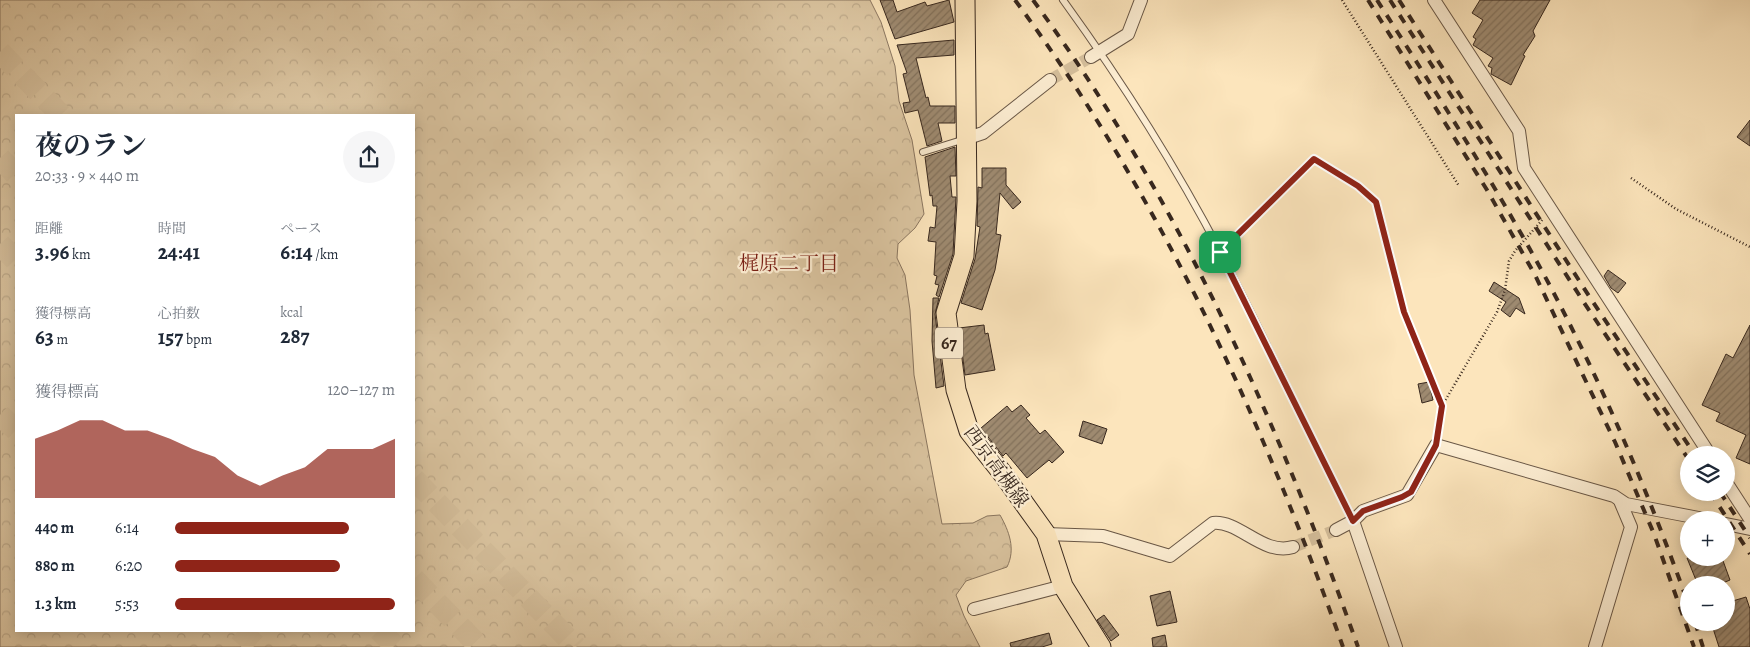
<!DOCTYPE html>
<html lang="ja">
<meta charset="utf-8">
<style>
:root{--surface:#fff;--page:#f6f6f7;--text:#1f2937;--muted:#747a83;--accent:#8f2418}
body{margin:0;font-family:Alegreya,"Noto Serif JP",serif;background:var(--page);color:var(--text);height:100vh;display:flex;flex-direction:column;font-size:19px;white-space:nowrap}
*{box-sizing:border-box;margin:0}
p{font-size:16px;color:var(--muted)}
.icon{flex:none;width:28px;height:28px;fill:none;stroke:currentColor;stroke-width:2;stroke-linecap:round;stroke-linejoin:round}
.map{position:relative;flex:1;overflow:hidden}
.side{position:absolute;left:15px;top:114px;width:400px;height:518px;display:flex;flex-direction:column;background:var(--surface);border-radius:0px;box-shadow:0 2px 12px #0003}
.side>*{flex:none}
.controls{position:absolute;left:1680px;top:446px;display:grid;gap:10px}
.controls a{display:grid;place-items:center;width:55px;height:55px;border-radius:50%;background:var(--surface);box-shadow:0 2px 12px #0003;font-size:25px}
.pin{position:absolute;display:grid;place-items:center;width:42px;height:42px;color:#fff;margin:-21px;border-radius:10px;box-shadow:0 2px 8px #0006}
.round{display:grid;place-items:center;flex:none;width:52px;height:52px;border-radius:26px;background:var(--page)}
.head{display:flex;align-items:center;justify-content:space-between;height:85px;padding:0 20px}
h1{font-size:28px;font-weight:700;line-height:38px}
.figures{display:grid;grid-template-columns:repeat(3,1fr);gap:8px;height:85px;padding:5px 20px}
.figures div{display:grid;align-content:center}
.figures b{font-size:21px;font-weight:700}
.figures small{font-size:14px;font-weight:400}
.figures p{font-size:14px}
.chart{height:140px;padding:10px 20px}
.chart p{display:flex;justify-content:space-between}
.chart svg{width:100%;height:90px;margin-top:5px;fill:var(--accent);opacity:.7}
ul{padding:0 20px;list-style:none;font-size:16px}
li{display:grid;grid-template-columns:80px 60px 1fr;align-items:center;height:38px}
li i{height:12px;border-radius:6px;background:var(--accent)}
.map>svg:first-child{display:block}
.forest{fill:url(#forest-crowns);stroke:#8a7660;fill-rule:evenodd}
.building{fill:url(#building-hatch);stroke:#38281e}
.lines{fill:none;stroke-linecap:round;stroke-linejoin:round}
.street-tunnel{stroke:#d5bf9c;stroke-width:12;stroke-dasharray:12 6;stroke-linecap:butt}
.highway-tunnel{stroke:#d5bf9c;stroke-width:22;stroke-dasharray:22 11;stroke-linecap:butt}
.lane-casing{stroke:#695746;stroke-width:8}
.street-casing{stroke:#695746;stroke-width:14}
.primary-casing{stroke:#38281e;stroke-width:21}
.path{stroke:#38281e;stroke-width:2.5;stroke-dasharray:1 2.5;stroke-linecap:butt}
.lane{stroke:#fdeed3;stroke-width:6}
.street{stroke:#fdeed3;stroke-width:12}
.primary{stroke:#fce5bc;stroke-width:19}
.rail{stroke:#38281e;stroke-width:4;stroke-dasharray:9 9;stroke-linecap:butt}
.route-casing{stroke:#fff;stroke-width:10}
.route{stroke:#8f2418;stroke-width:6}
.labels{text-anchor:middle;stroke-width:4.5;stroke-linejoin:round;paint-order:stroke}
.shield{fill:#fdeed3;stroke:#736354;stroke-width:1}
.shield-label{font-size:18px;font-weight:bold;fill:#38281e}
.street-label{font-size:19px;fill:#38281e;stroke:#fdeed3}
.neighbourhood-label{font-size:20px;fill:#7a1f14;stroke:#fdeed3}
</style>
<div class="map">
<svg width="1750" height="647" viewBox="0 0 1750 647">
<defs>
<pattern id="forest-crowns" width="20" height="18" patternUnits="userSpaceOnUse" patternTransform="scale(1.25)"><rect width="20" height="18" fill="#dbc5a1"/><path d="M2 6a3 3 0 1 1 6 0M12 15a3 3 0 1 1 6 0" fill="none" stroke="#bda98a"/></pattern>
<pattern id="building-hatch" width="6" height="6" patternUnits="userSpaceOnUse" patternTransform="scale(1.25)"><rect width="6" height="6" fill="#9e8a70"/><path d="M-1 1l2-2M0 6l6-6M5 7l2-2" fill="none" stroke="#82715b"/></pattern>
</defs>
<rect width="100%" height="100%" fill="#fce5bc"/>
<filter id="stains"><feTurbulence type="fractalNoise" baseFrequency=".004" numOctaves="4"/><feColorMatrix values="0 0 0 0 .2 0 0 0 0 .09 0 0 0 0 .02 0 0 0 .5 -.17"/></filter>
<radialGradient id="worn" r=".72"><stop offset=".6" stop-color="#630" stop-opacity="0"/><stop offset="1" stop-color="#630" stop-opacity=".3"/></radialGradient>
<path class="forest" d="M0 0H870L881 22 895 66 899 101 912 140 924 214 915 228 898 244 897 258 905 275 910 310 914 375 942 524 973 523 987 516 1000 515C1009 531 1016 549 1007 567L966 581 956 595 964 616 980 647H0ZM16 115H414V630H16Z"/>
<g class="building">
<path d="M880 0H893L897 12 925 2 927 6 949 0 954 22 895 39Z"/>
<path d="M1480 0H1550L1533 31 1535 36 1523 55 1525 56 1511 85 1491 74 1492 68 1488 66 1493 58 1473 45 1476 39 1473 37 1483 20 1472 13Z"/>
<path d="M954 40V55L916 58 926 98 928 97 930 106H955V123H938L942 141 927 146 918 110 905 113 903 103 910 102 903 74 907 73 897 45Z"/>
<path d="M1750 120V146L1737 137Z"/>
<path d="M955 147 956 176H950L952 197H956L953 254 939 297 936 295 939 285 935 284 937 276 934 275 936 242 928 241 930 227 935 228 937 206H933L932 195 930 196 925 157Z"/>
<path d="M982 168H1006V185L1021 202 1013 209 1000 193 996 234 1001 235 995 270 982 310 961 303 975 259 980 227 977 226 978 187 982 188Z"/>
<path d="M1608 270 1626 283 1618 293 1611 288 1604 276Z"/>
<path d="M1494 282 1519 298 1525 314 1516 308 1510 317 1501 310 1506 302 1489 291Z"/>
<path d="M933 298H939L935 314 944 386 936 388 932 341Z"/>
<path d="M984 325 985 334 988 333 995 370 965 375 959 328Z"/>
<path d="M1750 325V464L1736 458 1746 435 1716 421 1720 413 1702 405 1726 354 1733 358Z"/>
<path d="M1429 382 1433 400 1422 403 1418 384Z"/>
<path d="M1021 405 1030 415 1026 418 1040 434 1045 430 1064 452 1052 463 1049 460 1027 478 1006 453 1003 456 981 428 1007 406 1012 412Z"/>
<path d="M1083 421 1107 429 1102 444 1079 436Z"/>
<path d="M1687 558H1722L1730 580 1718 585H1698Z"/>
<path d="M1170 591 1177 622 1157 626 1150 596Z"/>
<path d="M1746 597 1750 609V647H1719L1711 622H1726V603Z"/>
<path d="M1104 615 1119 635 1111 641 1097 620Z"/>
<path d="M1049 633 1052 644 1042 647H1011L1010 643Z"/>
<path d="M1165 635 1167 647H1153L1152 638Z"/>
</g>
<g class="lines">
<g class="street-tunnel">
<path d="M1050 80 1091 57"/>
<path d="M1293 547 1336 530"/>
</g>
<g class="highway-tunnel">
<path d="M0 52 61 115"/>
<path d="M0 158 16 175"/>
<path d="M0 244 16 261"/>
<path d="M0 415 16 430"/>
<path d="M414 479 576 647"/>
<path d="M414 579 480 647"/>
<path d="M239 630 258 647"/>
<path d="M379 630 396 647"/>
</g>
<g class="lane-casing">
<g id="lane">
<path d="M1063 0C1121 80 1175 165 1221 253 1267 342 1308 432 1353 521"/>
<path d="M923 152 965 139"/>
</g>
</g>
<g class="street-casing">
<g id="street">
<path d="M1434 0 1519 131 1524 168 1710 455"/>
<path d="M1091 57 1128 34 1141 0"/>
<path d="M968 138 983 133 1050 80"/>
<path d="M1726 482 1750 519"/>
<path d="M1353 521 1396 647"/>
<path d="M1726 524 1750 529"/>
<path d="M1336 530 1353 521 1363 511 1407 495 1436 445 1614 496 1626 504 1709 520"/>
<path d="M1046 534 1103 536 1170 556 1213 523C1239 520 1263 556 1293 547"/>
<path d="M974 609 1063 586"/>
<path d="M1595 647 1631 527 1620 501"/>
</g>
</g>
<g class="primary-casing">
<path id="primary" d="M965 0 967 201 964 256 946 313 956 390 969 431 1003 474 1046 534 1063 586 1101 647"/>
</g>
<g class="path">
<path d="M1342 0 1459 186"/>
<path d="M1631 178 1676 209 1750 247"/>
<path d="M1226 245 1314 159 1358 186 1376 202 1404 312 1442 406 1438 433"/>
<path d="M1442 406 1497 312 1505 290 1509 261 1515 251 1543 219"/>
</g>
<use href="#lane" class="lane"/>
<use href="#street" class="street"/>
<use href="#primary" class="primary"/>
<g class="rail">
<path d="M1015 0C1160 196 1262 418 1343 647"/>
<path d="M1033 0C1177 196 1277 419 1358 647"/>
<path d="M1368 0 1487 190 1535 275 1615 442 1654 534 1694 647"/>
<path d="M1377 0C1434 89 1491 178 1542 271 1600 378 1648 491 1689 606"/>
<path d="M1390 0 1583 301 1689 460"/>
<path d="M1399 0 1589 296 1695 455"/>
<path d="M1710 492 1750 554"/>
<path d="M1720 492 1750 538"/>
<path d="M1695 622 1703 647"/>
</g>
</g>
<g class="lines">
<g class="route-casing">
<path id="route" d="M1314 159 1358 186 1376 202 1404 312 1442 406 1436 445 1411 492 1402 497 1363 511 1353 521 1220 252Z"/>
</g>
<use href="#route" class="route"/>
</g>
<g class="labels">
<rect class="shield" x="935" y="327.5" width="28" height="31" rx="4"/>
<g class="shield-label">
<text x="949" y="349">67</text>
</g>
<g class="street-label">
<text transform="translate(997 466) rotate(54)" y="7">西京高槻線</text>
</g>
<g class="neighbourhood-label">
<text x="789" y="270">梶原二丁目</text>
</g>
</g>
<rect width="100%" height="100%" filter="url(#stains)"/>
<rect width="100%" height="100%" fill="url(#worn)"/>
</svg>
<div class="controls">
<a><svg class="icon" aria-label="layers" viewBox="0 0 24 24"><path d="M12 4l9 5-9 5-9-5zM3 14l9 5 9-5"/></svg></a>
<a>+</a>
<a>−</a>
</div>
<div class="pin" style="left:1220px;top:252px;background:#1e9e55"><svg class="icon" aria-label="arrive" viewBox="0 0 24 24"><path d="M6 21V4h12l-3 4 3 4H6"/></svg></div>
<section class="side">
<div class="head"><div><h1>夜のラン</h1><p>20:33 · 9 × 440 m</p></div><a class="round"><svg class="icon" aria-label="share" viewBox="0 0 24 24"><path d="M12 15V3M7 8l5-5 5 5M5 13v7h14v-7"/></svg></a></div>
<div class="figures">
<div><p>距離</p><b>3.96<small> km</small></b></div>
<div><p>時間</p><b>24:41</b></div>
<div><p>ペース</p><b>6:14<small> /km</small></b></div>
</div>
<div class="figures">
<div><p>獲得標高</p><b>63<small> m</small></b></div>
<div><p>心拍数</p><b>157<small> bpm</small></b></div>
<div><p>kcal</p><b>287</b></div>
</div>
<div class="chart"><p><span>獲得標高</span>120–127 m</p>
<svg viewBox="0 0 160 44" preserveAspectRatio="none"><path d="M0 44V15L10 11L20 6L30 6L40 11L50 11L60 15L70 20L80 24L90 33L100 38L110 33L120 29L130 20L140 20L150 20L160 15V44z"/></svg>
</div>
<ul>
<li><b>440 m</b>6:14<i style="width:79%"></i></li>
<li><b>880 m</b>6:20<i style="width:75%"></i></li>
<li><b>1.3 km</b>5:53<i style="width:100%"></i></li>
</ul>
</section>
</div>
